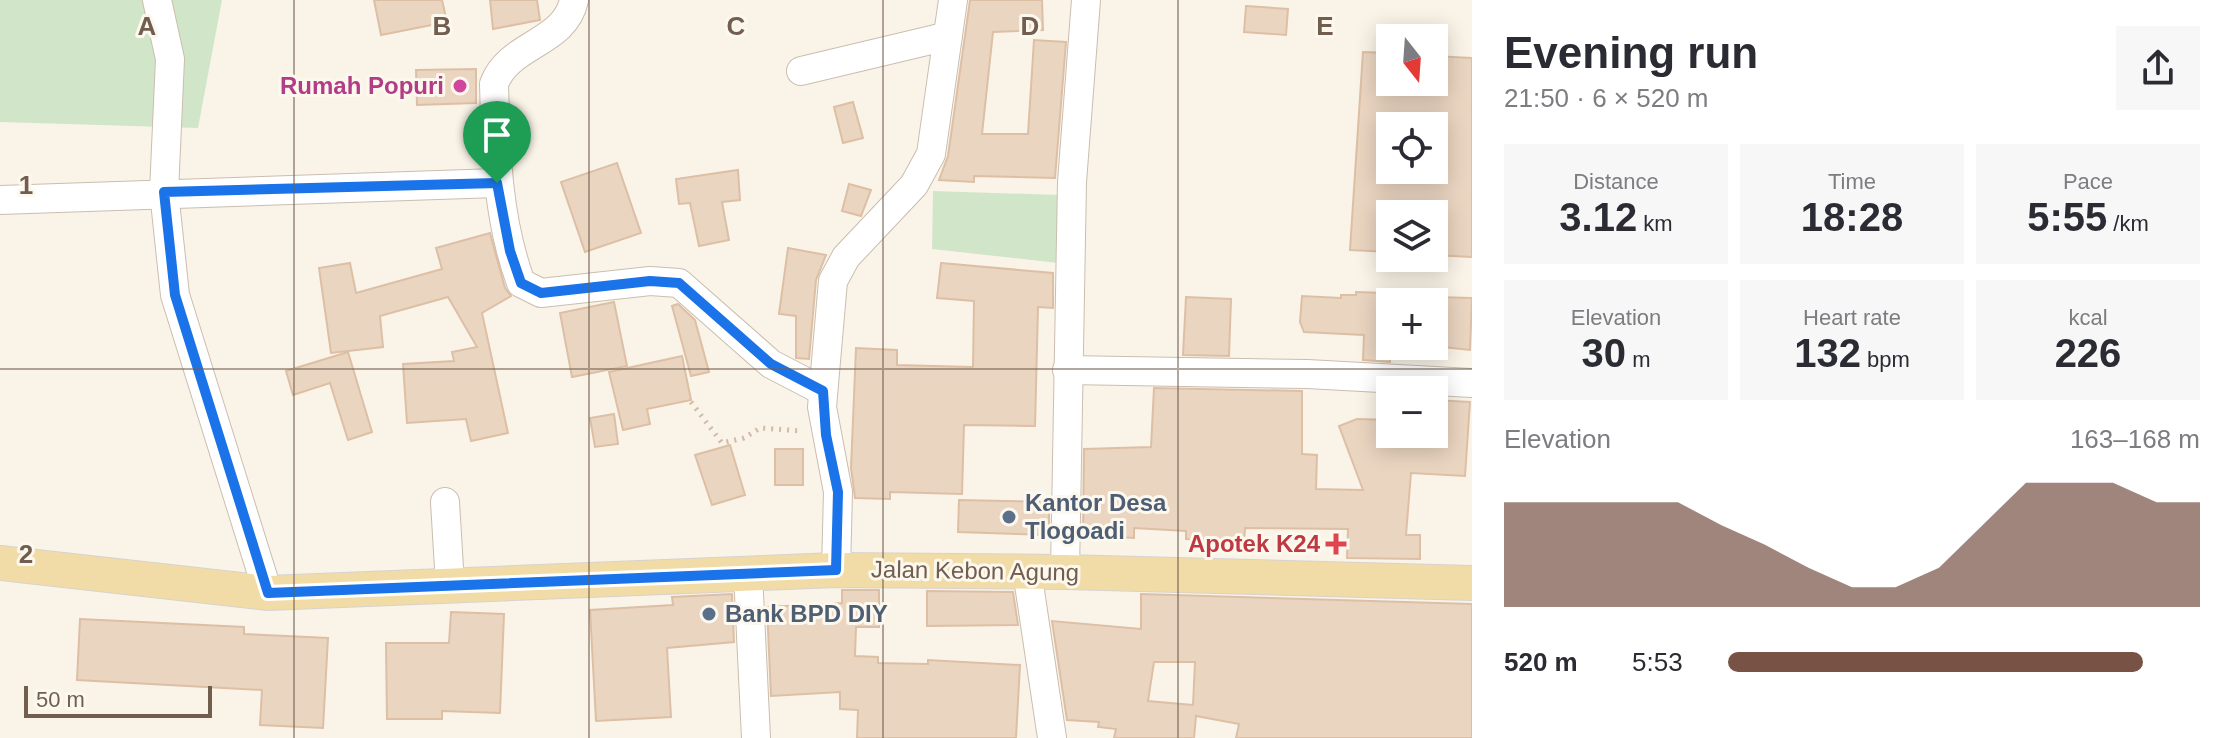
<!DOCTYPE html>
<meta charset="utf-8">
<style>
:root{--surface:#fff;--page:#f7f7f7;--text:#2b2b33;--muted:#7c7c81;--accent:#775245}
body{margin:0;font-family:Arial,sans-serif;background:var(--page);color:var(--text);height:100vh;display:flex;flex-direction:column;font-size:30px;white-space:nowrap}
*{box-sizing:border-box;margin:0}
p{font-size:26px;color:var(--muted)}
.icon{flex:none;width:44px;height:44px;fill:none;stroke:currentColor;stroke-width:2;stroke-linecap:round;stroke-linejoin:round}
.map{position:relative;flex:1;overflow:hidden}
.panel{display:flex;flex-direction:column;background:var(--surface);width:760px}
.panel>*{flex:none}
.needle{width:52px;rotate:163deg}
.buttons{position:absolute;left:1376px;top:24px;display:grid;gap:16px}
.buttons a{display:grid;place-items:center;width:72px;height:72px;border-radius:0px;background:var(--surface);box-shadow:0 4px 20px #0003;font-size:40px}
.scale{position:absolute;left:24px;bottom:20px;width:188px;box-sizing:border-box;padding-left:8px;border:4px solid #715e4f;border-top:0;font-size:22px;line-height:28px;white-space:nowrap;color:#715e4f;-webkit-text-stroke:6px #fdf8ee;paint-order:stroke}
.pin{position:absolute;display:grid;place-items:center;width:68px;height:68px;color:#fff;margin:-82px -34px;border-radius:50% 50% 50% 0;rotate:-45deg;box-shadow:0 0 8px #0007}
.pin .icon{rotate:45deg}
.round{display:grid;place-items:center;flex:none;width:84px;height:84px;border-radius:0px;background:var(--page)}
.overview{display:flex;align-items:center;justify-content:space-between;height:136px;padding:0 32px}
h1{font-size:44px;font-weight:600;line-height:60px}
.figures{display:grid;grid-template-columns:repeat(3,1fr);gap:12px;height:136px;padding:8px 32px}
.figures div{display:grid;align-content:center;border-radius:0px;background:var(--page);text-align:center}
.figures b{font-size:40px;font-weight:600}
.figures small{font-size:22px;font-weight:400}
.figures p{font-size:22px}
.chart{height:224px;padding:16px 32px}
.chart p{display:flex;justify-content:space-between}
.chart svg{width:100%;height:144px;margin-top:8px;fill:var(--accent);opacity:.7}
ul{padding:0 32px;list-style:none;font-size:26px}
li{display:grid;grid-template-columns:128px 96px 1fr;align-items:center;height:60px}
li i{height:20px;border-radius:10px;background:var(--accent)}
main{display:flex;flex:1;min-height:0}
.map>svg:first-child{display:block}
.green{fill:#d1e6c8}
.building{fill:#ead5c1;stroke:#ddbfa5;stroke-width:2;fill-rule:evenodd}
.lines{fill:none;stroke-linecap:round;stroke-linejoin:round}
.minor-casing{stroke:#cbbdaf;stroke-width:30}
.major-casing{stroke:#d7d2ce;stroke-width:36}
.path{stroke:#d1baa6;stroke-width:5;stroke-dasharray:2 6;stroke-linecap:butt}
.minor{stroke:#fff;stroke-width:28}
.major{stroke:#f1dca8;stroke-width:34}
.route-casing{stroke:#fff;stroke-width:16}
.route{stroke:#1a73e8;stroke-width:10}
.grid{fill:none;stroke:#715e4f;stroke-width:2;stroke-opacity:0.55}
.hotel-dot{fill:#d1479c;stroke:#fdf8ee;stroke-width:3}
.service-dot{fill:#5c6f8a;stroke:#fdf8ee;stroke-width:3}
.health-dot{fill:#e0444e;stroke:#fdf8ee;stroke-width:3}
.labels{text-anchor:middle;stroke-width:6;stroke-linejoin:round;paint-order:stroke}
.hotel-label{font-size:24px;font-weight:bold;fill:#b23c85;stroke:#fdf8ee;text-anchor:end}
.service-label{font-size:24px;font-weight:bold;fill:#4e5e75;stroke:#fdf8ee;text-anchor:start}
.health-label{font-size:24px;font-weight:bold;fill:#be3a42;stroke:#fdf8ee;text-anchor:end}
.street-label{font-size:24px;fill:#715e4f;stroke:#fdf8ee}
.grid-label{font-size:26px;text-anchor:middle;font-weight:bold;fill:#715e4f;stroke:#fdf8ee;stroke-width:6;stroke-linejoin:round;paint-order:stroke}
</style>
<main>
<div class="map">
<svg width="1472" height="738" viewBox="0 0 1472 738">
<rect width="100%" height="100%" fill="#faf4e8"/>
<g class="green">
<path d="M0 0H222L198 128 0 122Z"/>
<path d="M933 191 1061 195 1058 263 932 249Z"/>
</g>
<g class="building">
<path d="M374 0H442L447 22 381 35Z"/>
<path d="M490 0H537L540 20 493 29Z"/>
<path d="M970 0H1042L1043 30 993 32 982 134H1028L1034 40 1066 42 1055 178 974 176V182L939 180 948 156Z"/>
<path d="M1246 6 1288 9 1286 35 1244 32Z"/>
<path d="M1363 52 1390 53V82H1434V56L1472 58V257L1434 255V214H1390V252L1350 250ZM1390 126H1434V170H1390Z"/>
<path d="M476 69V103L417 105 416 70Z"/>
<path d="M853 102 863 138 843 143 834 107Z"/>
<path d="M617 163 641 233 585 252 561 182Z"/>
<path d="M738 170 740 200 722 202 729 240 699 246 690 203 679 204 676 179Z"/>
<path d="M849 184 871 190 861 216 842 211Z"/>
<path d="M490 233 505 288 511 296 482 313 508 433 471 441 466 419 407 423 403 364 454 361 452 352 477 347 448 297 380 316 383 347 331 353 319 268 350 263 356 293 442 269 436 248Z"/>
<path d="M788 248 826 255 816 280 809 359 796 358V316L779 314Z"/>
<path d="M941 263 1053 273V308L1038 307 1035 426 964 425 962 494 890 492V499L855 498 851 468 856 348 897 350V365L973 367 974 301 937 298Z"/>
<path d="M1356 292 1385 293 1384 308 1390 309V362L1363 360 1364 335 1304 332 1300 322 1302 296 1341 298V295H1356Z"/>
<path d="M1186 297 1231 299 1229 356 1183 355Z"/>
<path d="M1434 297 1472 298 1470 350 1434 346Z"/>
<path d="M614 302 627 366 572 377 560 313Z"/>
<path d="M678 304 695 320 709 372 691 376 672 306Z"/>
<path d="M348 352 372 432 348 440 330 383 293 395 286 371Z"/>
<path d="M682 356 691 400 647 409 650 424 623 430 609 372Z"/>
<path d="M1154 388 1302 391V454L1317 455 1316 489 1363 490 1339 426 1357 419 1390 420V434H1434V400L1470 402 1465 476 1411 473 1406 535H1420V559L1347 558 1348 529 1245 528 1244 542 1186 539V531L1134 528V538L1083 535 1084 449 1151 447Z"/>
<path d="M614 414 618 444 595 447 590 418Z"/>
<path d="M730 445 745 495 712 505 695 455Z"/>
<rect x="775" y="449" width="28" height="36"/>
<path d="M959 500 1049 502V535L958 532Z"/>
<path d="M842 590H879V627H856L855 656 878 657V663L928 664V660L1020 665 1016 738H857L858 710 840 709V692L771 696 767 607 842 603Z"/>
<path d="M927 591 1013 592 1018 625 927 626Z"/>
<path d="M732 594 734 642 667 648 671 717 596 721 590 610 673 605 672 597Z"/>
<path d="M1141 594 1472 604V738H1236L1239 724 1196 716 1194 738H1114L1116 729 1098 727 1099 722 1067 720 1052 621 1141 629ZM1154 662H1195L1193 705 1148 701Z"/>
<path d="M451 612 504 614 500 713 442 711V719H387L386 643H449Z"/>
<path d="M80 619 244 627V634L328 638 323 728 260 725 262 690 77 680Z"/>
</g>
<g class="lines">
<g class="minor-casing">
<g id="minor">
<path d="M157 0 170 59 164 192 175 295 268 593"/>
<path d="M574 0C565 44 509 43 494 84 496 153 497 217 521 283L541 293 650 281 679 283 771 364 823 391"/>
<path d="M801 71 948 36"/>
<path d="M0 200 497 183"/>
<path d="M1067 370 1307 374 1472 383"/>
<path d="M445 502 450 585"/>
<path d="M836 570 838 492 822 407 833 281 846 257 914 185 931 154 953 0"/>
<path d="M1027 571 1052 738"/>
<path d="M1065 572 1072 182 1086 0"/>
<path d="M748 573 756 738"/>
</g>
</g>
<g class="major-casing">
<path id="major" d="M0 563 268 593 836 570 1065 572 1472 583"/>
</g>
<path class="path" d="M691 402 722 443 744 438 760 428 802 431"/>
<use href="#minor" class="minor"/>
<use href="#major" class="major"/>
</g>
<g class="lines">
<g class="route-casing">
<path id="route" d="M497 183 510 251 521 283 541 293 650 281 679 283 771 364 823 391 826 435 838 492 836 570 268 593 175 295 164 192Z"/>
</g>
<use href="#route" class="route"/>
</g>
<path class="grid" d="M294 0V738M589 0V738M883 0V738M1178 0V738M0 369H1472"/>
<circle class="hotel-dot" cx="460" cy="86" r="8"/>
<g class="service-dot">
<circle cx="1009" cy="517" r="8"/>
<circle cx="709" cy="614" r="8"/>
</g>
<path class="health-dot" d="M1332 532h8v8h8v8h-8v8h-8v-8h-8v-8h8z"/>
<g class="labels">
<g class="hotel-label">
<text x="444" y="94">Rumah Popuri</text>
</g>
<g class="service-label">
<text x="1025" y="511">Kantor Desa<tspan x="1025" dy="28">Tlogoadi</tspan></text>
<text x="725" y="622">Bank BPD DIY</text>
</g>
<g class="health-label">
<text x="1320" y="552">Apotek K24</text>
</g>
<g class="street-label">
<text transform="translate(975 571) rotate(1)" y="8">Jalan Kebon Agung</text>
</g>
</g>
<g class="grid-label">
<text x="147" y="35">A</text>
<text x="442" y="35">B</text>
<text x="736" y="35">C</text>
<text x="1030" y="35">D</text>
<text x="1325" y="35">E</text>
<text x="26" y="194">1</text>
<text x="26" y="563">2</text>
</g>
</svg>
<div class="buttons">
<a><svg class="needle" viewBox="-14 -14 28 28"><path d="M0-13l5 13h-10z" fill="#e53935"/><path d="M0 13l5-13h-10z" fill="#7c7c81"/></svg></a>
<a><svg class="icon" aria-label="locate" viewBox="0 0 24 24"><circle cx="12" cy="12" r="6"/><path d="M12 2v4M12 18v4M2 12h4M18 12h4"/></svg></a>
<a><svg class="icon" aria-label="layers" viewBox="0 0 24 24"><path d="M12 4l9 5-9 5-9-5zM3 14l9 5 9-5"/></svg></a>
<a>+</a>
<a>−</a>
</div>
<div class="scale">50 m</div>
<div class="pin" style="left:497px;top:183px;background:#1e9e55"><svg class="icon" aria-label="arrive" viewBox="0 0 24 24"><path d="M6 21V4h12l-3 4 3 4H6"/></svg></div>
</div>
<section class="panel">
<div class="overview"><div><h1>Evening run</h1><p>21:50 · 6 × 520 m</p></div><a class="round"><svg class="icon" aria-label="share" viewBox="0 0 24 24"><path d="M12 15V3M7 8l5-5 5 5M5 13v7h14v-7"/></svg></a></div>
<div class="figures">
<div><p>Distance</p><b>3.12<small> km</small></b></div>
<div><p>Time</p><b>18:28</b></div>
<div><p>Pace</p><b>5:55<small> /km</small></b></div>
</div>
<div class="figures">
<div><p>Elevation</p><b>30<small> m</small></b></div>
<div><p>Heart rate</p><b>132<small> bpm</small></b></div>
<div><p>kcal</p><b>226</b></div>
</div>
<div class="chart"><p><span>Elevation</span>163–168 m</p>
<svg viewBox="0 0 160 44" preserveAspectRatio="none"><path d="M0 44V12L10 12L20 12L30 12L40 12L50 19L60 25L70 32L80 38L90 38L100 32L110 19L120 6L130 6L140 6L150 12L160 12V44z"/></svg>
</div>
<ul>
<li><b>520 m</b>5:53<i style="width:88%"></i></li>
</ul>
</section>
</main>
